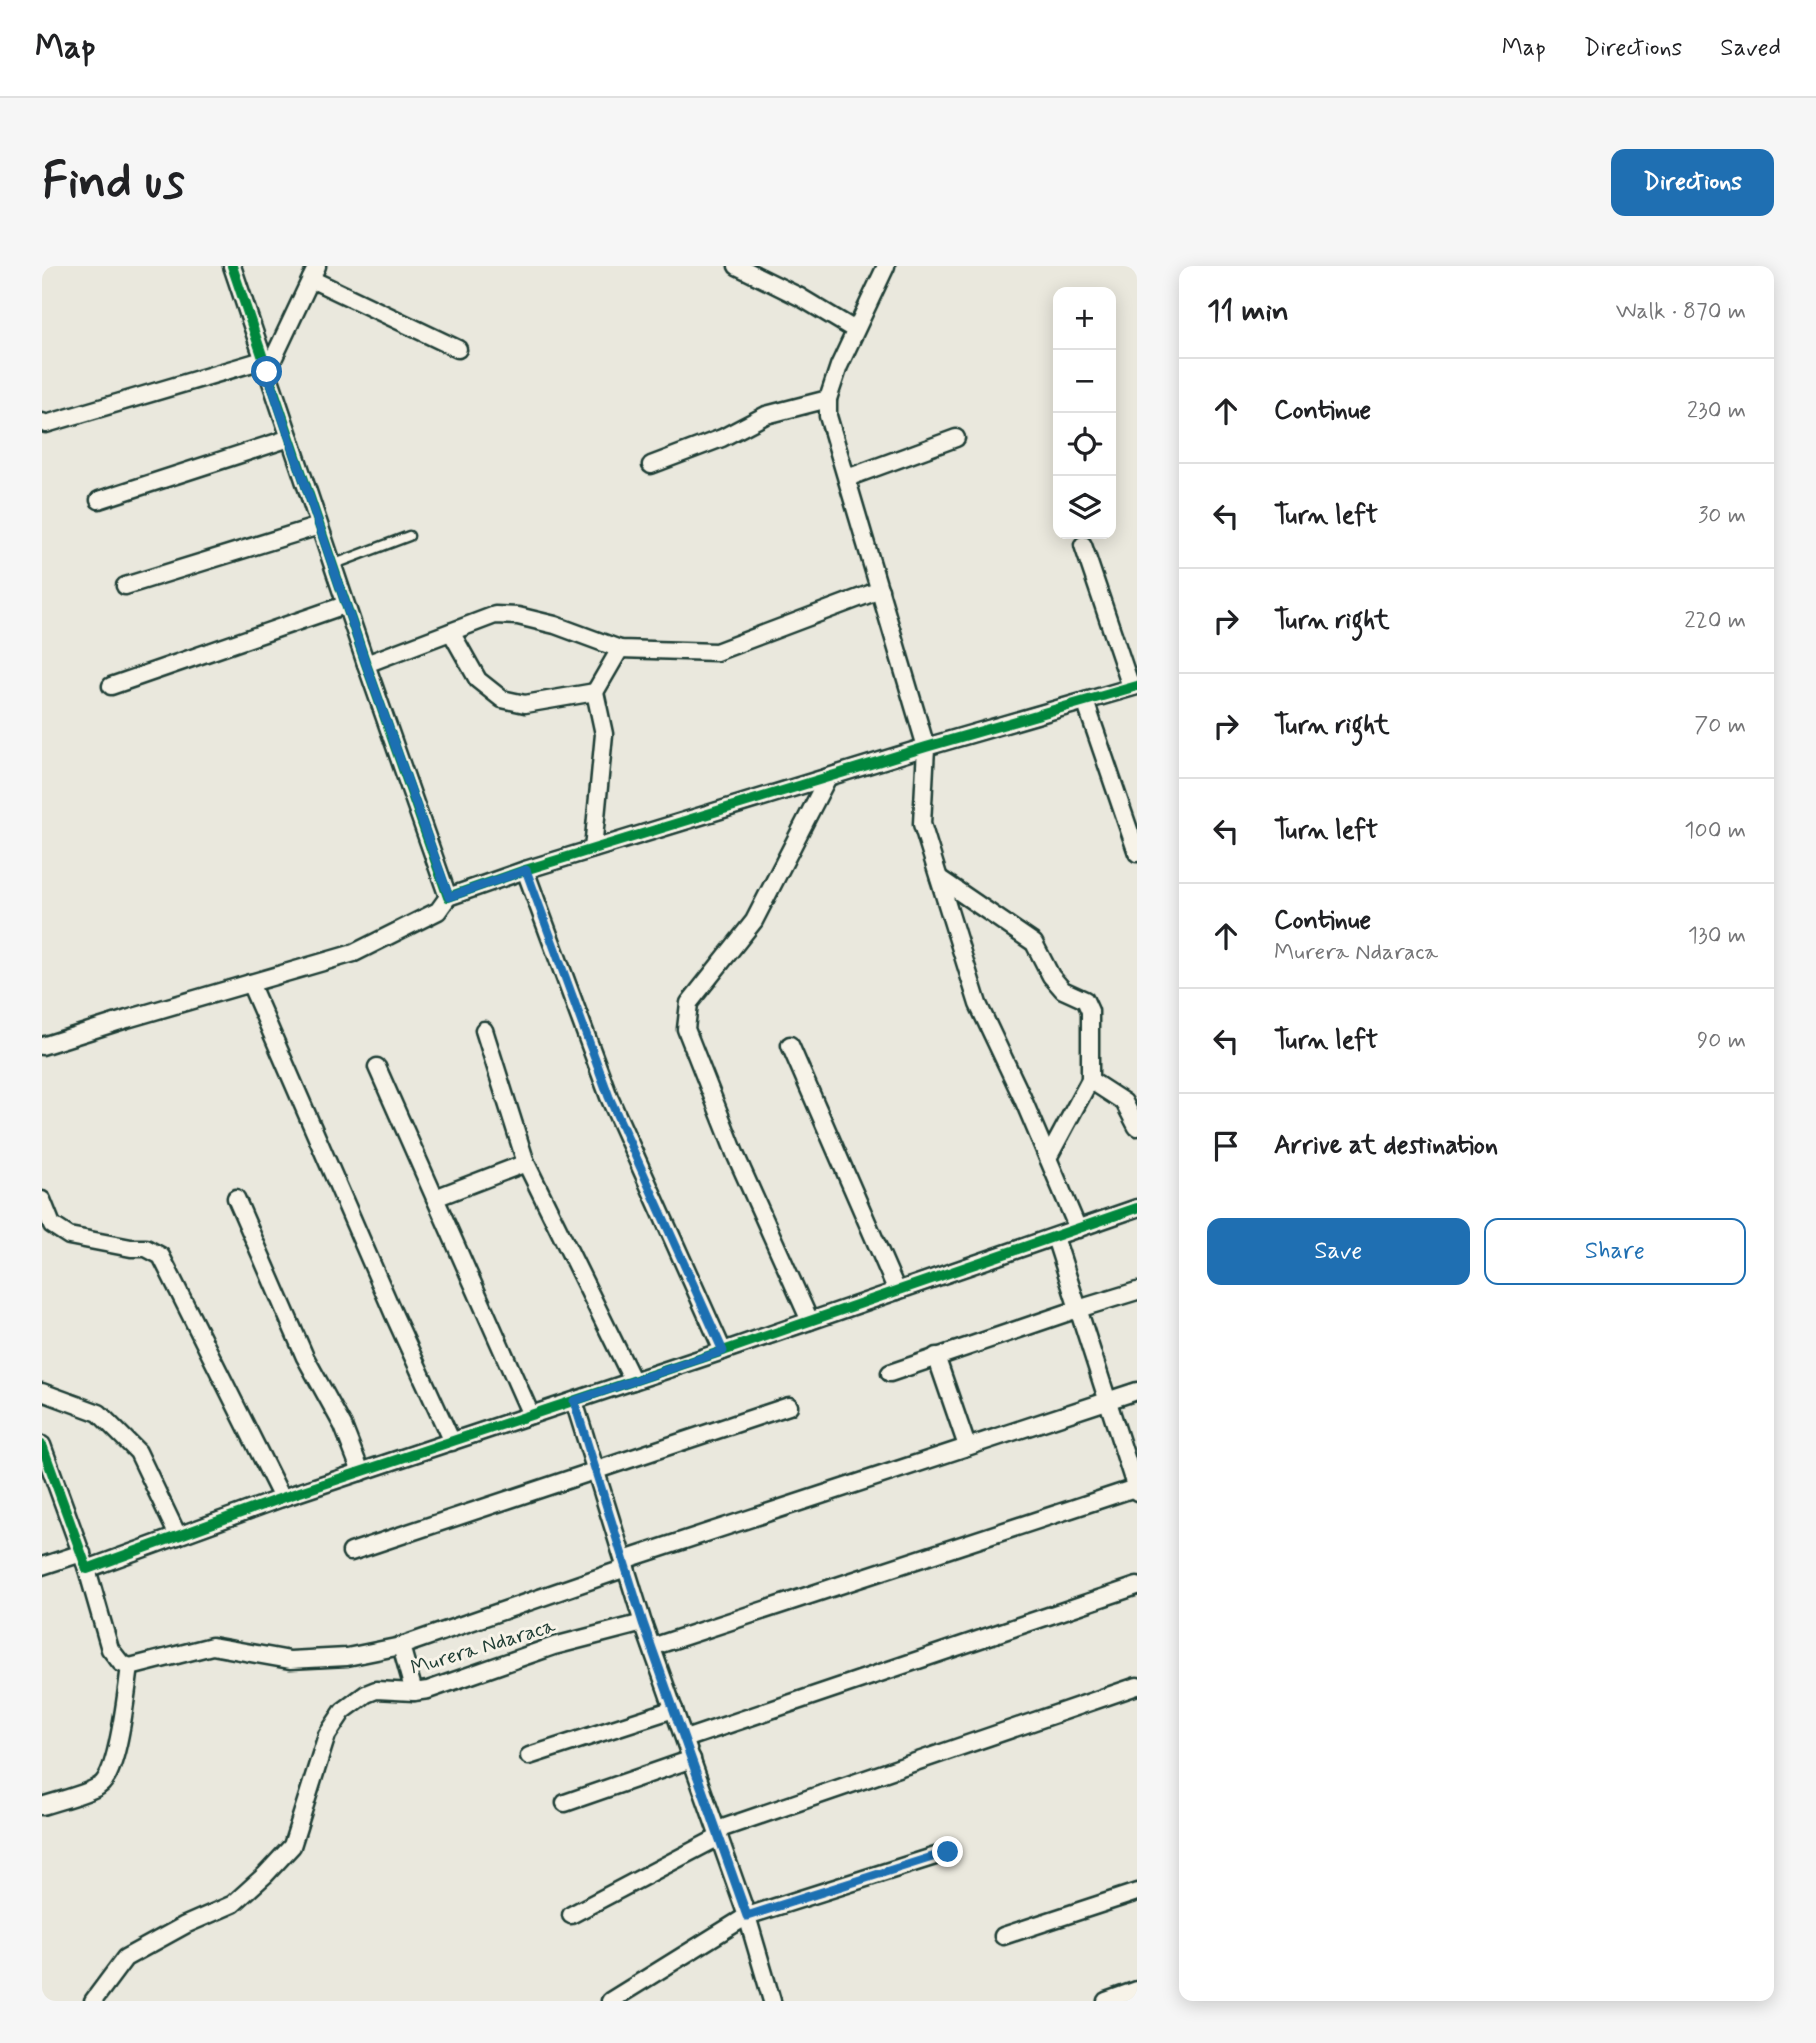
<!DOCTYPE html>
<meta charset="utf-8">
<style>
:root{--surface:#fff;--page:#f6f6f6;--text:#202124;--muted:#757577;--line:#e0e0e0;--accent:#1f6fb2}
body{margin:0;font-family:Mynerve,sans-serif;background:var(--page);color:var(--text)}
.controls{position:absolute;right:21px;top:21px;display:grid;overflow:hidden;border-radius:14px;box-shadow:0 4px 18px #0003}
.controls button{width:63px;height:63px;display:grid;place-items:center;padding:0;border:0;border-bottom:2px solid var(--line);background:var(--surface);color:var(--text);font:35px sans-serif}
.stop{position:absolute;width:21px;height:21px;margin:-16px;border:5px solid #1f6fb2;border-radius:50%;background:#fff}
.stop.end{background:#1f6fb2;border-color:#fff;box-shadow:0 2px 7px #0008}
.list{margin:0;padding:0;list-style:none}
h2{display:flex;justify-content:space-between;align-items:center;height:91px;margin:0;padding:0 28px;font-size:30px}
h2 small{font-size:23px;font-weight:400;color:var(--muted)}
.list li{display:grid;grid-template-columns:46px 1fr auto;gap:21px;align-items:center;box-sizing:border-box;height:105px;padding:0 28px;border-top:2px solid var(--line)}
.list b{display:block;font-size:26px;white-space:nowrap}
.list p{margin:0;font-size:23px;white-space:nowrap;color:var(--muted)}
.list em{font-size:23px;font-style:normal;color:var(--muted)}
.actions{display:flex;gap:14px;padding:21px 28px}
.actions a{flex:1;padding:16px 0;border:2px solid var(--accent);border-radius:14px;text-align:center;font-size:24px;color:var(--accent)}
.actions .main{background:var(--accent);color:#fff}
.icon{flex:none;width:38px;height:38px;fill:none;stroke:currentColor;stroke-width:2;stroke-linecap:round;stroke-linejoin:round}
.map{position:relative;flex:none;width:1095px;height:1735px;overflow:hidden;border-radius:14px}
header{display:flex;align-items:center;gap:42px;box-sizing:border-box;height:98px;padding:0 35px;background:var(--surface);border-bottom:2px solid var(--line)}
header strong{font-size:33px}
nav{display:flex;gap:38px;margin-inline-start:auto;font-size:24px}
.intro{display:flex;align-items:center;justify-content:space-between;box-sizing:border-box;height:168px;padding:0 42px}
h1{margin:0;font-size:49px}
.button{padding:18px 32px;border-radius:14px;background:var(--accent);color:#fff;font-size:24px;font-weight:700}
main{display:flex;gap:42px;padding:0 42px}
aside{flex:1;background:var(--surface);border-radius:14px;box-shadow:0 4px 18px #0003}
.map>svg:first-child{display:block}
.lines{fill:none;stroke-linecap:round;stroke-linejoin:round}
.service-casing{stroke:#1f3d34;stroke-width:13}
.minor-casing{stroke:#1f3d34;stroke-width:21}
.service{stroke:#f7f3e8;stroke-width:8}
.minor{stroke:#f7f3e8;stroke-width:16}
.cycleway-casing{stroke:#f7f3e8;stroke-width:15}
.cycleway{stroke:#00873e;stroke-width:10}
.route{stroke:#1f6fb2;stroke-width:9}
.labels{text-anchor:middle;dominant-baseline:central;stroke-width:6;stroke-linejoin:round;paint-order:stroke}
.street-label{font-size:21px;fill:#1f3d34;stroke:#f7f3e8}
</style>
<header>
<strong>Map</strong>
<nav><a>Map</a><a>Directions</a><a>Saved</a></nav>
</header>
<div class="intro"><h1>Find us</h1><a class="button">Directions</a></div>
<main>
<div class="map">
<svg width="1095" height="1735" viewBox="0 0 1095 1735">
<rect width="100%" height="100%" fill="#eae8dd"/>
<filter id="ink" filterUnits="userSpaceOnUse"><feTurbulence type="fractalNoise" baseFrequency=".0143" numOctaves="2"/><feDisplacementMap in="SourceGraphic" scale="14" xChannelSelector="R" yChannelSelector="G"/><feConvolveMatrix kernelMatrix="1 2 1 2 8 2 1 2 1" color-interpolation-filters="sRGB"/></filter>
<g filter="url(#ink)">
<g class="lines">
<defs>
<path id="service" d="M290,299L367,270"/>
<g id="minor">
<path d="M190,0L324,398L406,631L483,604L884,481L1095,420"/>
<path d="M695,0L758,31L813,64"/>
<path d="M844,0L797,100L786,133V150L884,481L880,558L936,738L980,831L1036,963"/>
<path d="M269,13L416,83"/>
<path d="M225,106L275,0"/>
<path d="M0,156L4,158L221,94"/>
<path d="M609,199L680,172L724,149L786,133"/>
<path d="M805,212L914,172"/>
<path d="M57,234L248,172"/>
<path d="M1041,279L1089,421"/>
<path d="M83,320L277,260"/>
<path d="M409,366L436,414L460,433L483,438L553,426"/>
<path d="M324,398L453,349L476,350L513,359L578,383L674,386L838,324"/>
<path d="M69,420L303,339"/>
<path d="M1043,435L1095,587"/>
<path d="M551,583L562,468L553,426L578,383"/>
<path d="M483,604L567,831L681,1085"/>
<path d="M897,612L992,677L1009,710L1021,724L1043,734L1048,745V814"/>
<path d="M208,717L352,1049L410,1176"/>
<path d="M442,764L484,897L591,1115"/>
<path d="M748,779L855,1025"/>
<path d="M0,780L85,753L312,687L396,645L406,631"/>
<path d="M335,801L489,1149"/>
<path d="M1006,892L1048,814L1082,836L1095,861"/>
<path d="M194,932L263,1091L301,1160L319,1206"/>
<path d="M393,932L484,897"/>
<path d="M0,934L10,959L27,970L89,982H104L119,990L240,1232"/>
<path d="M1013,971L1095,1226"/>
<path d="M768,1055L694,890L644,763L647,737L712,655L786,511"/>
<path d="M894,1090L925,1180"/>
<path d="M848,1107L1036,1043L1095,1025"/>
<path d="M0,1126L57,1147L96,1186L136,1270"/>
<path d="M532,1135L601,1357"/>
<path d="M0,1179L45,1303L240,1232L681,1085L1095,942"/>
<path d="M309,1286L747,1140"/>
<path d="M582,1294L1095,1125"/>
<path d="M0,1300L40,1287"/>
<path d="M45,1303L68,1383L79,1397L88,1401L170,1380L248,1394L305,1391L359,1380"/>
<path d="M610,1381L1093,1222"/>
<path d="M372,1426L359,1380L584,1302"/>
<path d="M643,1473L1095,1320"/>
<path d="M487,1490L632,1443"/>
<path d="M523,1537L650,1493"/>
<path d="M0,1540C15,1535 45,1528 57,1520C77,1508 84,1426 88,1401"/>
<path d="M675,1564L1095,1420"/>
<path d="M529,1649L677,1571"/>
<path d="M961,1670L1095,1626"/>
<path d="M51,1735L83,1692L143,1659L191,1638L223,1609L250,1580L285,1469L301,1445L324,1428L334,1424L372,1426L386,1424L512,1380L601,1357L705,1650L730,1735"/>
<path d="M568,1735L705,1650L906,1586"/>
<path d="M1064,1735L1095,1724"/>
</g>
</defs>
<use href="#service" class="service-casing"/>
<use href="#minor" class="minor-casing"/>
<use href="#service" class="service"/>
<use href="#minor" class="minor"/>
<defs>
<g id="cycleway">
<path d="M190,0L324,398L406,631L483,604L884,481L1095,420"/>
<path d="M0,1179L45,1303L240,1232L681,1085L1095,942"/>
</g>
</defs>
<use href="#cycleway" class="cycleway-casing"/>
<use href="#cycleway" class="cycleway"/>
</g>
</g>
<g class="lines" filter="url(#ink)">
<path class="route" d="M225,106L324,398L407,631L484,604L567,831L681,1085L532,1135L601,1357L705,1650L906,1586"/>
</g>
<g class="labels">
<g class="street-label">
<text transform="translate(441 1381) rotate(-17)">Murera Ndaraca</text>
</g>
</g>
</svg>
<div class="controls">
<button>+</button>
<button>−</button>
<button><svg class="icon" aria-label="locate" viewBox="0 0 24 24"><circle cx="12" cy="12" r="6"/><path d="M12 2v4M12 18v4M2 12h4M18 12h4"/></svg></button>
<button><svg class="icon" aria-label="layers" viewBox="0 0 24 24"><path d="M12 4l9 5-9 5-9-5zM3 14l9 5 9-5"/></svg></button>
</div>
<div class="stop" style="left:225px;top:106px"></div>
<div class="stop end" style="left:906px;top:1586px"></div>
</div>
<aside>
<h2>11 min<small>Walk · 870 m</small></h2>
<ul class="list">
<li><svg class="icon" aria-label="ahead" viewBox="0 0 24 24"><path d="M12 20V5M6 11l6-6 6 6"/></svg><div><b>Continue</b></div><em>230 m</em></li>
<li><svg class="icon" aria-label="left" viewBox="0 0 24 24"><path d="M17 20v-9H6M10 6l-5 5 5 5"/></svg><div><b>Turn left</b></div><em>30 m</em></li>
<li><svg class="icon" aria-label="right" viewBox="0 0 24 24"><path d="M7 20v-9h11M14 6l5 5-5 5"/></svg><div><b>Turn right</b></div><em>220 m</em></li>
<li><svg class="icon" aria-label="right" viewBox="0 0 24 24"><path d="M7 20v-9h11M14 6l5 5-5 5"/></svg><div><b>Turn right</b></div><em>70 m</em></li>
<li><svg class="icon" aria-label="left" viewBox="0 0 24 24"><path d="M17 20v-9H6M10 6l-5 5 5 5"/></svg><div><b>Turn left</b></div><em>100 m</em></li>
<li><svg class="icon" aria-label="ahead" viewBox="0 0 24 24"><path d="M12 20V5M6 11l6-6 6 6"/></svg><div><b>Continue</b><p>Murera Ndaraca</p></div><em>130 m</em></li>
<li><svg class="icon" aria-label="left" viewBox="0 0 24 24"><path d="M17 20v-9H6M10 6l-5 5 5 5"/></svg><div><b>Turn left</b></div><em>90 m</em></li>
<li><svg class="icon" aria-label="arrive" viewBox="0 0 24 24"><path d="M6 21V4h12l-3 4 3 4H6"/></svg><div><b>Arrive at destination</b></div></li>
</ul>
<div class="actions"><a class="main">Save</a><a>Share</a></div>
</aside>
</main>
